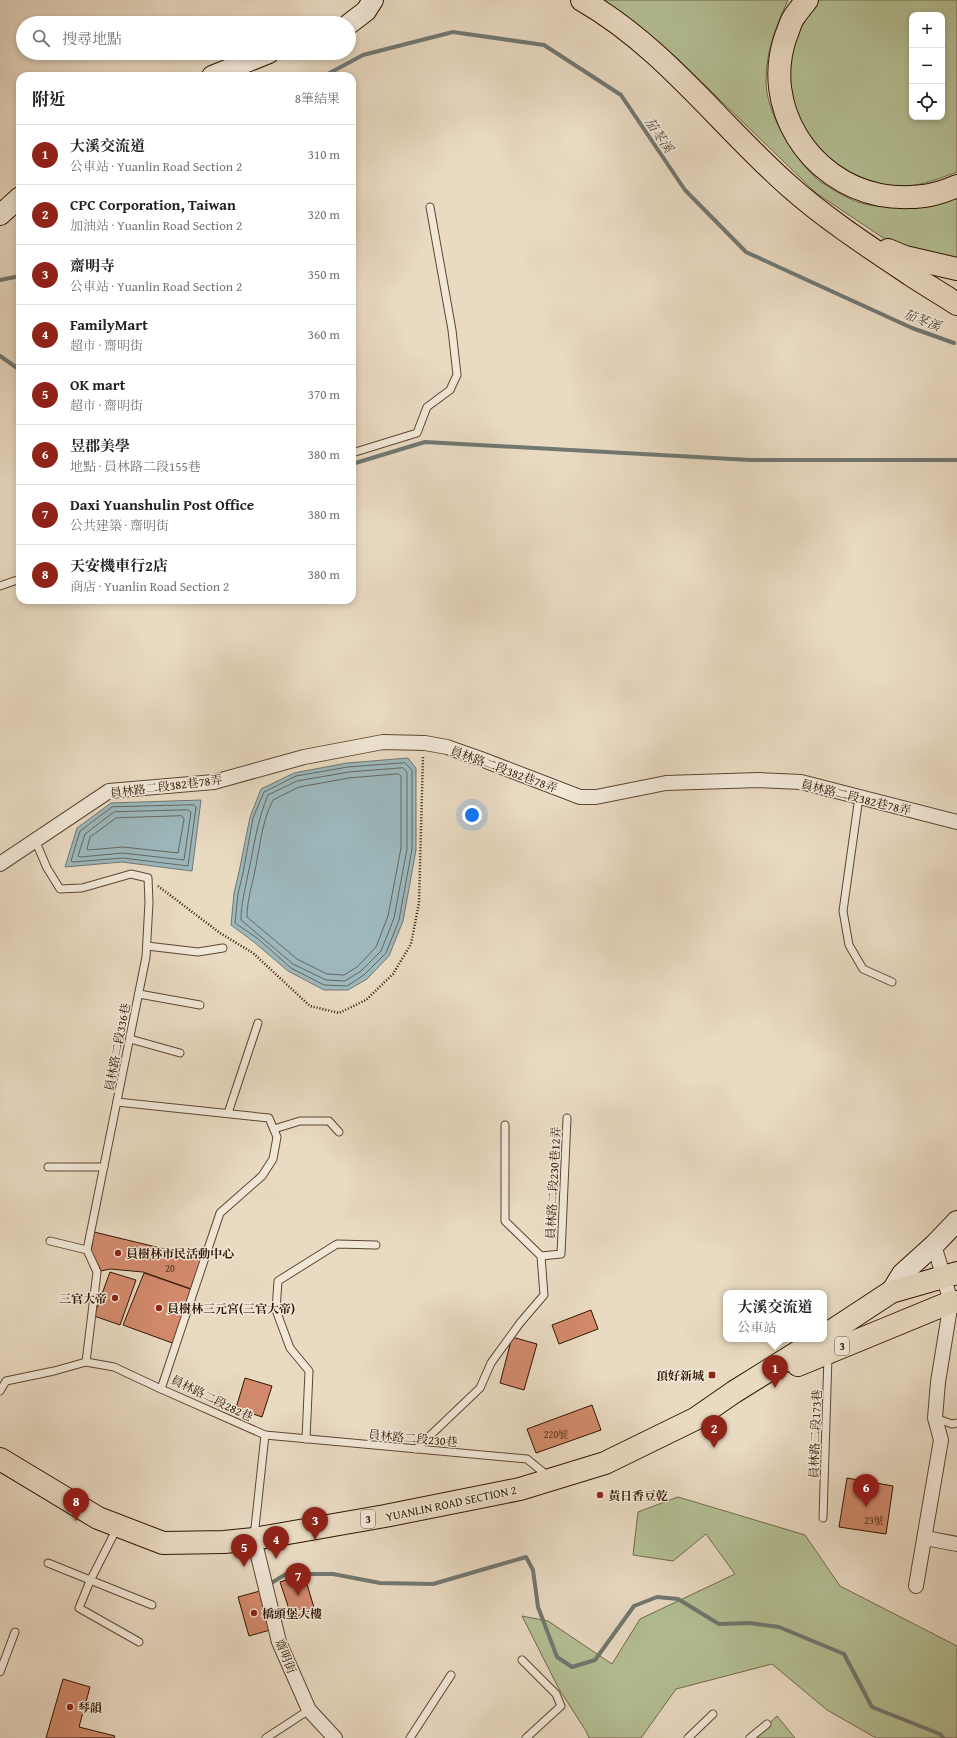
<!DOCTYPE html>
<html lang="zh-TW">
<meta charset="utf-8">
<style>
:root{--surface:#fff;--page:#f2f2f2;--text:#202124;--muted:#757577;--line:#e0e0e0;--accent:#8f2418}
body{margin:0;font-family:"Gentium Book Plus","Noto Serif TC",serif;background:var(--page);color:var(--text)}
.controls{position:absolute;right:12px;top:12px;display:grid;overflow:hidden;border-radius:8px;box-shadow:0 2px 6px #0003}
.controls button{width:36px;height:36px;display:grid;place-items:center;padding:0;border:0;border-bottom:1px solid var(--line);background:var(--surface);color:var(--text);font:20px sans-serif}
.you{position:absolute;left:472px;top:815px;width:14px;height:14px;margin:-10px;border:3px solid #fff;border-radius:50%;background:#1a73e8;box-shadow:0 0 0 6px #1a73e833}
.badge{display:grid;place-items:center;width:26px;height:26px;border-radius:50%;background:var(--accent);color:#fff;font-size:13px;font-weight:700}
.pin{position:absolute;translate:-50% -33px;filter:drop-shadow(0 1px 2px #0008)}
.pin::after{content:'';position:absolute;top:21px;width:14px;height:12px;background:inherit;clip-path:polygon(0 0,100% 0,50% 100%)}
.popup{position:absolute;left:723px;top:1290px;width:104px;height:52px;box-sizing:border-box;display:grid;place-content:center;border-radius:8px;background:var(--surface);filter:drop-shadow(0 1px 3px #0005);font-size:13px;white-space:nowrap;color:var(--muted)}
.popup b{font-size:15px;color:var(--text)}
.popup::after{content:'';position:absolute;left:50%;top:100%;margin-left:-8px;border:8px solid transparent;border-top-color:var(--surface)}
.list{margin:0;padding:0;list-style:none}
h2{display:flex;justify-content:space-between;align-items:center;height:52px;margin:0;padding:0 16px;font-size:17px}
h2 small{font-size:13px;font-weight:400;color:var(--muted)}
.list li{display:grid;grid-template-columns:26px 1fr auto;gap:12px;align-items:center;box-sizing:border-box;height:60px;padding:0 16px;border-top:1px solid var(--line)}
.list b{display:block;font-size:15px;white-space:nowrap}
.list p{margin:0;font-size:13px;white-space:nowrap;color:var(--muted)}
.list em{font-size:13px;font-style:normal;color:var(--muted)}
.icon{flex:none;width:22px;height:22px;fill:none;stroke:currentColor;stroke-width:2;stroke-linecap:round;stroke-linejoin:round}
.map{position:relative;flex:none;width:957px;height:1738px;overflow:hidden}
.search{position:absolute;background:var(--surface);box-shadow:0 2px 6px #0003;left:16px;top:16px;width:340px;height:44px;display:flex;align-items:center;gap:10px;box-sizing:border-box;padding:0 14px;border-radius:22px;color:var(--muted);font-size:15px}
.panel{position:absolute;background:var(--surface);box-shadow:0 2px 6px #0003;left:16px;top:72px;width:340px;height:532px;border-radius:12px}
.map>svg:first-child{display:block}
.green{fill:#b4c095;stroke:#726a4a;fill-rule:evenodd}
.water{fill:#9cb8bd;stroke:#717771}
.lines{fill:none;stroke-linecap:round;stroke-linejoin:round}
.shore{stroke:#66665e;stroke-width:1}
.stream{stroke:#717771;stroke-width:4}
.building{fill:#d28a6c;stroke:#301500}
.lane-casing{stroke:#5e4630;stroke-width:9}
.street-casing{stroke:#5e4630;stroke-width:16}
.secondary-casing{stroke:#301500;stroke-width:22}
.primary-casing{stroke:#301500;stroke-width:24}
.highway-casing{stroke:#301500;stroke-width:24}
.path{stroke:#301500;stroke-width:2.5;stroke-dasharray:1 2;stroke-linecap:butt}
.lane{stroke:#f1e7d7;stroke-width:7}
.street{stroke:#f1e7d7;stroke-width:14}
.secondary{stroke:#f1e7d7;stroke-width:20}
.primary{stroke:#e9dac2;stroke-width:22}
.highway{stroke:#e9dac2;stroke-width:22}
.poi-dot{fill:#8f2418;stroke:#f1e7d7;stroke-width:1.5}
.labels{text-anchor:middle;dominant-baseline:central;stroke-width:3;stroke-linejoin:round;paint-order:stroke}
.number-label{font-size:10px;fill:#58321b}
.shield{fill:#f1e7d7;stroke:#6a5440;stroke-width:1}
.shield-label{font-size:11px;font-weight:bold;fill:#301500}
.street-label{font-size:12px;fill:#301500;stroke:#f1e7d7}
.poi-label{font-size:12px;font-weight:bold;fill:#301500;stroke:#f1e7d7;text-anchor:start}
.water-label{font-size:13px;font-style:italic;fill:#564e42;stroke:#f1e7d7}
</style>
<div class="map">
<svg width="957" height="1738" viewBox="0 0 957 1738">
<rect width="100%" height="100%" fill="#e9dac2"/>
<filter id="stains"><feTurbulence type="fractalNoise" baseFrequency=".005" numOctaves="4"/><feColorMatrix values="0 0 0 0 .2 0 0 0 0 .09 0 0 0 0 .02 0 0 0 .5 -.17"/></filter>
<radialGradient id="worn" r=".72"><stop offset=".6" stop-color="#630" stop-opacity="0"/><stop offset="1" stop-color="#630" stop-opacity=".3"/></radialGradient>
<g class="green">
<path d="M603,0H788C776,26 766,51 766,81C766,113 793,157 816,178C822,184 850,200 858,202C886,212 928,202 957,198V259L920,252L885,239L816,193L678,59L638,25Z"/>
<path d="M819,0H957V172C933,181 907,191 880,185C832,173 789,128 787,77C787,66 791,52 795,41C800,26 807,11 819,0ZM912,15H942V117H912Z"/>
<path d="M678,1497L805,1535L840,1586L957,1646V1738H876L827,1710L772,1664L676,1689L641,1738H589L586,1731L559,1689L522,1616L548,1621L612,1664L640,1619L735,1574L706,1534L673,1561L633,1555L638,1512Z"/>
<path d="M777,1716L795,1738H754Z"/>
</g>
<g class="water">
<path d="M408,758L416,768V850L403,921L389,956L367,979L348,990H324L288,971L254,942L231,925L234,893L239,872L250,817L261,789L294,773L347,763Z"/>
<path d="M201,800L192,871L122,862L65,867L77,828L111,803Z"/>
</g>
<g class="lines">
<g class="shore">
<path d="M405,763L412,770V849L399,920L386,953L364,975L347,986L324,985L291,968L257,938L235,923L238,894L243,873L253,818L264,792L296,776L348,767Z"/>
<path d="M403,768L407,772V849L394,918L381,951L361,971L345,981L326,980L293,964L241,920C241,904 245,890 248,874C254,847 257,821 268,795L297,781L349,772Z"/>
<path d="M399,774L401,776V848L388,916L376,947L357,967L344,975L327,974L297,959L247,917C247,902 251,889 254,875C260,849 261,823 273,800L299,787L349,778Z"/>
<path d="M194,805L196,807L188,866L123,858L73,862L71,861L80,831L112,807Z"/>
<path d="M188,810L191,812L184,860L123,853L80,857L78,856L85,834L114,812Z"/>
<path d="M182,816L184,819L178,853L123,847L88,850L87,849L90,837L116,818Z"/>
</g>
<g class="stream">
<path d="M324,76L363,55L453,32L544,45L621,95L685,190L746,252L912,328L954,343"/>
<path d="M0,280L20,276"/>
<path d="M0,356L20,370"/>
<path d="M352,464L425,442L750,460H957"/>
<path d="M273,1582L286,1574H333L380,1583L433,1584L526,1557L533,1570L538,1607L557,1657L572,1667L595,1660L634,1606L657,1597L678,1599L719,1624L750,1623L779,1627L844,1654L872,1707L940,1734L943,1738"/>
</g>
</g>
<g class="building">
<path d="M94,1232L202,1258L194,1290L143,1272L110,1269L101,1271L91,1251Z"/>
<path d="M110,1272L136,1280L120,1325L94,1316Z"/>
<path d="M144,1273L193,1290L175,1344L123,1325Z"/>
<path d="M591,1310L598,1329L559,1344L552,1325Z"/>
<path d="M512,1337L537,1344L524,1390L500,1383Z"/>
<path d="M245,1378L272,1386L262,1417L236,1408Z"/>
<path d="M592,1405L601,1430L536,1453L527,1429Z"/>
<path d="M847,1478L893,1486L886,1534L839,1527Z"/>
<path d="M304,1574L315,1611L292,1618L280,1582Z"/>
<path d="M260,1591L270,1630L249,1636L238,1597Z"/>
<path d="M63,1679L90,1687L79,1727L115,1736L114,1738H46Z"/>
</g>
<g class="lines">
<defs>
<g id="lane">
<path d="M352,453L417,433L427,407L450,390L457,375L452,330L430,207"/>
<path d="M0,586L20,579"/>
<path d="M859,797L843,911L849,945L863,969L892,982"/>
<path d="M35,840L47,868L60,889L82,888L131,874L148,878L149,902L146,957L87,1250L97,1272L86,1362"/>
<path d="M147,946L198,952L223,948"/>
<path d="M139,994L200,1005"/>
<path d="M130,1039L180,1053"/>
<path d="M117,1102L269,1118L277,1137L273,1159L262,1176L220,1213L161,1389L265,1435L254,1537"/>
<path d="M228,1113L258,1023"/>
<path d="M274,1129L300,1121H329L339,1132"/>
<path d="M48,1167H104"/>
<path d="M50,1241L87,1250"/>
<path d="M541,1256L561,1254L567,1118"/>
<path d="M0,1391L6,1381L54,1371L86,1362L114,1367L161,1389"/>
<path d="M935,1418L952,1424L957,1423"/>
<path d="M265,1435L527,1459L549,1477"/>
<path d="M306,1439L309,1371L290,1348L276,1310L278,1281L337,1244L376,1245"/>
<path d="M416,1449L480,1388L491,1363L520,1323L544,1295L541,1256L505,1221V1125"/>
<path d="M823,1518L828,1356"/>
<path d="M117,1528L90,1581L79,1608L139,1642"/>
<path d="M48,1563L152,1605"/>
<path d="M522,1660L556,1694L561,1706L526,1738"/>
<path d="M0,1672L15,1632"/>
<path d="M266,1738L309,1710"/>
<path d="M410,1738L451,1675"/>
<path d="M688,1738L713,1714"/>
<path d="M750,1738L767,1724"/>
</g>
<g id="street">
<path d="M0,864L109,791L214,782L304,757L383,742L425,743L447,747L481,759L580,797H596L666,783L759,780L801,782L957,822"/>
<path d="M925,1538L957,1544"/>
<path d="M254,1539L279,1642L309,1710L335,1738"/>
<path d="M916,1586L941,1440L935,1418L938,1382L951,1302L934,1245"/>
</g>
<g id="secondary">
<path d="M349,24L366,11L373,0"/>
<path d="M212,76L269,53"/>
<path d="M0,215L20,197"/>
<path d="M891,1292L902,1274L934,1245L957,1221"/>
</g>
<g id="primary">
<path d="M824,1336L891,1292L957,1273"/>
<path d="M798,1365L951,1302H957"/>
<path d="M0,1459L98,1518L163,1543L224,1542L254,1539L385,1516L520,1489L605,1463L695,1419L734,1392L819,1339"/>
</g>
<g id="highway">
<path d="M582,0C664,47 719,124 789,186C826,219 869,247 911,275C926,285 942,294 957,304"/>
<path d="M807,0C803,5 798,11 794,17C790,22 789,30 786,36C761,106 809,181 880,195C896,198 918,198 934,194C942,192 950,189 957,186"/>
<path d="M888,250L905,257L957,269"/>
</g>
</defs>
<use href="#lane" class="lane-casing"/>
<use href="#street" class="street-casing"/>
<use href="#secondary" class="secondary-casing"/>
<use href="#primary" class="primary-casing"/>
<use href="#highway" class="highway-casing"/>
<path class="path" d="M158,886L220,933L253,953L310,1006L339,1013L366,1000L393,974L411,944L419,903L423,756"/>
<use href="#lane" class="lane"/>
<use href="#street" class="street"/>
<use href="#secondary" class="secondary"/>
<use href="#primary" class="primary"/>
<use href="#highway" class="highway"/>
</g>
<g class="poi-dot">
<circle cx="118" cy="1253" r="4"/>
<circle cx="115" cy="1298" r="4"/>
<circle cx="159" cy="1308" r="4"/>
<rect x="708" y="1371" width="8" height="8" rx="2"/>
<circle cx="600" cy="1495" r="4"/>
<circle cx="254" cy="1613" r="4"/>
<circle cx="70" cy="1707" r="4"/>
</g>
<g class="labels">
<g class="number-label">
<text x="170" y="1268">20</text>
<text x="556" y="1434">220號</text>
<text x="874" y="1520">23號</text>
</g>
<g class="shield">
<rect x="835" y="1337" width="14" height="18" rx="3"/>
<rect x="361" y="1510" width="14" height="18" rx="3"/>
</g>
<g class="shield-label">
<text x="842" y="1346">3</text>
<text x="368" y="1519">3</text>
</g>
<g class="street-label">
<text transform="translate(504 769) rotate(20)">員林路二段382巷78弄</text>
<text transform="translate(166 786) rotate(-7)">員林路二段382巷78弄</text>
<text transform="translate(856 797) rotate(14)">員林路二段382巷78弄</text>
<text transform="translate(117 1047) rotate(-79)">員林路二段336巷</text>
<text transform="translate(553 1183) rotate(-87)">員林路二段230巷12弄</text>
<text transform="translate(212 1398) rotate(26)">員林路二段282巷</text>
<text transform="translate(815 1434) rotate(-88)">員林路二段173巷</text>
<text transform="translate(413 1438) rotate(5)">員林路二段230巷</text>
<text transform="translate(451 1503) rotate(-12)">YUANLIN ROAD SECTION 2</text>
<text transform="translate(286 1656) rotate(68)">齋明街</text>
</g>
<g class="poi-label">
<text x="126" y="1253">員樹林市民活動中心</text>
<text x="107" y="1298" text-anchor="end">三官大帝</text>
<text x="167" y="1308">員樹林三元宮(三官大帝)</text>
<text x="704" y="1375" text-anchor="end">頂好新城</text>
<text x="608" y="1495">黃日香豆乾</text>
<text x="262" y="1613">橋頭堡大樓</text>
<text x="78" y="1707">琴韻</text>
</g>
<g class="water-label">
<text transform="translate(659 135) rotate(56)">茄苳溪</text>
<text transform="translate(922 320) rotate(21)">茄苳溪</text>
</g>
</g>
<rect width="100%" height="100%" filter="url(#stains)"/>
<rect width="100%" height="100%" fill="url(#worn)"/>
</svg>
<div class="controls">
<button>+</button>
<button>−</button>
<button><svg class="icon" aria-label="locate" viewBox="0 0 24 24"><circle cx="12" cy="12" r="6"/><path d="M12 2v4M12 18v4M2 12h4M18 12h4"/></svg></button>
</div>
<div class="you"></div>
<div class="pin badge" style="left:775px;top:1388px">1</div>
<div class="popup"><b>大溪交流道</b>公車站</div>
<div class="pin badge" style="left:714px;top:1448px">2</div>
<div class="pin badge" style="left:315px;top:1540px">3</div>
<div class="pin badge" style="left:276px;top:1559px">4</div>
<div class="pin badge" style="left:244px;top:1567px">5</div>
<div class="pin badge" style="left:866px;top:1507px">6</div>
<div class="pin badge" style="left:298px;top:1596px">7</div>
<div class="pin badge" style="left:76px;top:1521px">8</div>
<div class="search"><svg class="icon" aria-label="search" viewBox="0 0 24 24"><circle cx="10" cy="10" r="6"/><path d="M15 15l6 6"/></svg>搜尋地點</div>
<section class="panel">
<h2>附近<small>8筆結果</small></h2>
<ul class="list">
<li><span class="badge">1</span><div><b>大溪交流道</b><p>公車站 · Yuanlin Road Section 2</p></div><em>310 m</em></li>
<li><span class="badge">2</span><div><b>CPC Corporation, Taiwan</b><p>加油站 · Yuanlin Road Section 2</p></div><em>320 m</em></li>
<li><span class="badge">3</span><div><b>齋明寺</b><p>公車站 · Yuanlin Road Section 2</p></div><em>350 m</em></li>
<li><span class="badge">4</span><div><b>FamilyMart</b><p>超市 · 齋明街</p></div><em>360 m</em></li>
<li><span class="badge">5</span><div><b>OK mart</b><p>超市 · 齋明街</p></div><em>370 m</em></li>
<li><span class="badge">6</span><div><b>昱郡美學</b><p>地點 · 員林路二段155巷</p></div><em>380 m</em></li>
<li><span class="badge">7</span><div><b>Daxi Yuanshulin Post Office</b><p>公共建築 · 齋明街</p></div><em>380 m</em></li>
<li><span class="badge">8</span><div><b>天安機車行2店</b><p>商店 · Yuanlin Road Section 2</p></div><em>380 m</em></li>
</ul>
</section>
</div>
